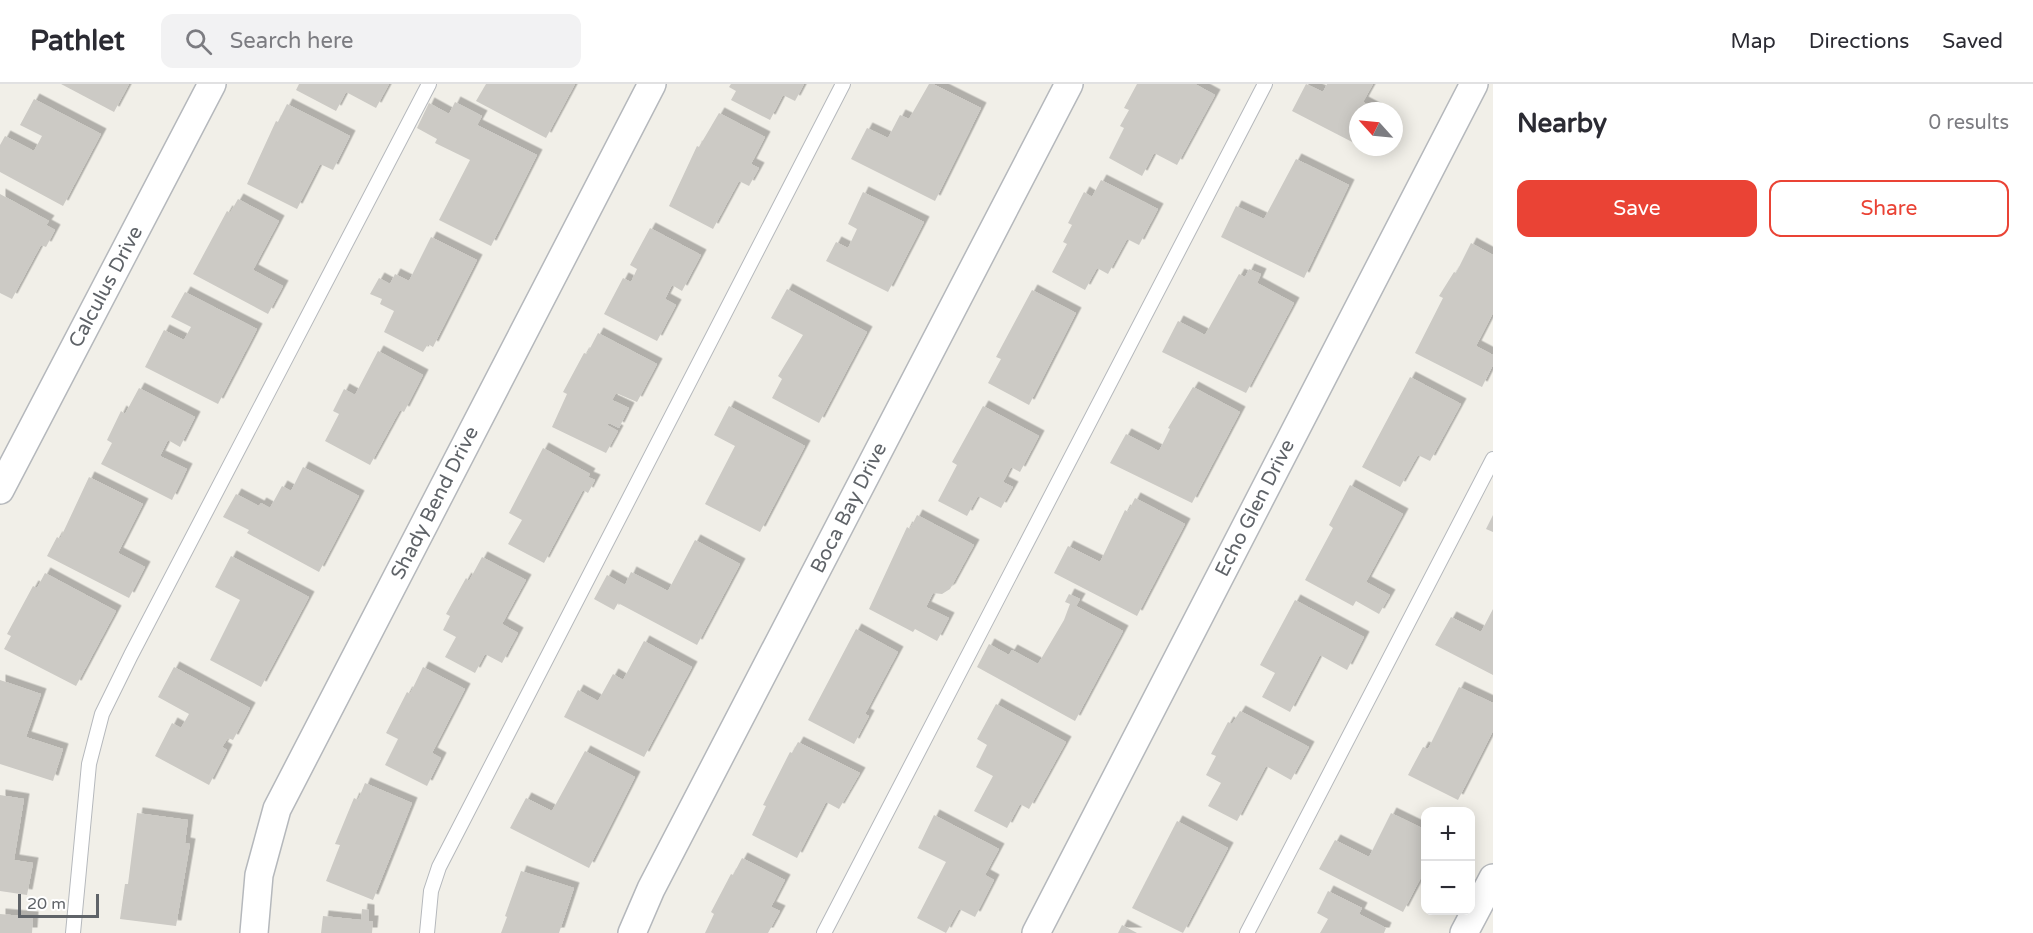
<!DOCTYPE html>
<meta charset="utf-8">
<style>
:root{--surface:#fff;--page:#f2f2f3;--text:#2b2b33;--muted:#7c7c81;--line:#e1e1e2;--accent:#ea4335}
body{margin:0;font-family:"Varela Round",sans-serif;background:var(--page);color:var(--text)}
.controls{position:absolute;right:18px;bottom:18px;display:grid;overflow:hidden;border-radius:12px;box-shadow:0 3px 15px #0003}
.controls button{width:54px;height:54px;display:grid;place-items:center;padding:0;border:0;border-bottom:2px solid var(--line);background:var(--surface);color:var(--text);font:30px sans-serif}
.compass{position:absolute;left:1349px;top:18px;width:54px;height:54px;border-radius:50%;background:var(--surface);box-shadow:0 3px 15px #0003;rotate:297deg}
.scale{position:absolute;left:18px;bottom:15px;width:81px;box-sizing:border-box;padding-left:6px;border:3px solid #5f6368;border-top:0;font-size:16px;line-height:21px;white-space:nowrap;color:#5f6368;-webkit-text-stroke:4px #fff;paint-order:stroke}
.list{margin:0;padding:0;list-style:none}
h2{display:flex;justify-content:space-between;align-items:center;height:78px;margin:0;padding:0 24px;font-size:26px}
h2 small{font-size:20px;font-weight:400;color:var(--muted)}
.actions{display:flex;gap:12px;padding:18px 24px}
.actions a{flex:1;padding:14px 0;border:2px solid var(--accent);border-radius:12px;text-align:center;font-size:21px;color:var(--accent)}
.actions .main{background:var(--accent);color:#fff}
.icon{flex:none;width:33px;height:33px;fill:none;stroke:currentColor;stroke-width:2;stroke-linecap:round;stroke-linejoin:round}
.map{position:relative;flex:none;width:1493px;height:849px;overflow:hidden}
header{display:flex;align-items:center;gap:36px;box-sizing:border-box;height:84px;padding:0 30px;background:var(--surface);border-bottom:2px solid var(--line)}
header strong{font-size:28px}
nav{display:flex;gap:33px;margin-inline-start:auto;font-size:21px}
.search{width:420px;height:54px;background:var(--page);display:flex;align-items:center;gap:15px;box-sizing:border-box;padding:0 21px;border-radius:12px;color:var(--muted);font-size:22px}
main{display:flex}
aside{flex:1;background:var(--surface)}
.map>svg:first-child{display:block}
.building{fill:#cccac5;filter:url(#shadow)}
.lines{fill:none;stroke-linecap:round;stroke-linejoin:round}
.lane-casing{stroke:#b5b8bc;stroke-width:16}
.street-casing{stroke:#b5b8bc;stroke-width:30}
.lane{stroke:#fff;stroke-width:14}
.street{stroke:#fff;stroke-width:27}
.labels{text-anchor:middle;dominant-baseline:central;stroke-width:4.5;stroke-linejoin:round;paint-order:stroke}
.street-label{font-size:20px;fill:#5f6368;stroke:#fff}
</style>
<header>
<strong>Pathlet</strong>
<div class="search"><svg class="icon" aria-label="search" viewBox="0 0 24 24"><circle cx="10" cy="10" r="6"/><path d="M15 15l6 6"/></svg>Search here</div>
<nav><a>Map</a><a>Directions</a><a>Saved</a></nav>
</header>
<main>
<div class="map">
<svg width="1493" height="849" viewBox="0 0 1493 849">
<defs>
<filter id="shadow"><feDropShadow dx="5.5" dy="-5.5" stdDeviation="0" flood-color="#0004"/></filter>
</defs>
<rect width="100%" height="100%" fill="#f1efe8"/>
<g class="building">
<path d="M61,0H129L114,28Z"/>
<path d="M299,0H389L376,24L346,8L336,27L296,6Z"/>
<path d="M486,0H575L546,54L476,17Z"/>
<path d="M731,0H804L795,17L783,11L770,36L731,16L736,7L729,3Z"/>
<path d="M929,0H933L981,24L935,117L851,75L867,44L888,54L900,31L909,35Z"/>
<path d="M1137,0H1195L1215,11L1177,81L1154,69L1142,92L1109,74L1124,44L1120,42L1129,26L1124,24Z"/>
<path d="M1306,0L1323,8L1327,0H1373L1363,18L1380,27H1358V61L1292,27Z"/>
<path d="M34,15L101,50L63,122L0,88V61L5,52L34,67L42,52L20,41Z"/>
<path d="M455,18L482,32L477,41L537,71L491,162L439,136L470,76L435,59L437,55L417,44L429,19L449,30Z"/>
<path d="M287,20L350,52L333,86L320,80L297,125L247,100L276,37L278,38Z"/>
<path d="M719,29L765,53L751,80L759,84L749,102L739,97L713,145L669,122L697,62L699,63Z"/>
<path d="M1296,75L1349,101L1304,194L1221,153L1236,122L1264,135Z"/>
<path d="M1101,96L1158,125L1139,161L1127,155L1108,190L1097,184L1085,206L1052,188L1067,160L1063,158L1072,141L1068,139L1084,108L1092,113Z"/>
<path d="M863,108L924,138L888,208L826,177L836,158L848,164L857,145L848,140Z"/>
<path d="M0,110L49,137L46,141L55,146L46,163L41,161L12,215L0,209Z"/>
<path d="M238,115L279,137L253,186L283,202L268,230L193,190L227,127L230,129Z"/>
<path d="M650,144L701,171L682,207L672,201L665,215L676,221L657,257L604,230L623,194L631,198L637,185L630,181Z"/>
<path d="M431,153L477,176L433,263L428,260L423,268L384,248L394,227L380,220L382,215L370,210L379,194L390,200L395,190L409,197Z"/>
<path d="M1471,159L1493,171V229L1476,262L1493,271V281L1482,303L1415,269L1443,214L1439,212L1454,188L1456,189Z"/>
<path d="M1249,185L1261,190L1257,199L1294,219L1246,309L1162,268L1178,237L1205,251L1239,190L1245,193Z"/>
<path d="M787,205L867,248L819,339L772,314L782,295L778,292L803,251L771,234Z"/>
<path d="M1032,206L1076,229L1029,321L988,299L1001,275L996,273Z"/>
<path d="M185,208L257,245L218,320L145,283L164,246L184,256L191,243L171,233Z"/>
<path d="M598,249L657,280L637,318L616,309L612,316L629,324L619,344L609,339L607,341L618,347L606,369L552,343L567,310L563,308L584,269L587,270Z"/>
<path d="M378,267L423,291L404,328L400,326L370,381L325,357L339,330L333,327L344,305L355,311Z"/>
<path d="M1410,293L1461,320L1430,377L1418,371L1400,403L1362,383Z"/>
<path d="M1193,303L1240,328L1192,419L1110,379L1126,350L1159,367L1170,345L1168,344Z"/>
<path d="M139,304L195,333L180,363L168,356L160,372L187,385L172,416L101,380L112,359L107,356L121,327L125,330Z"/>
<path d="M729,322L805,362L760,448L705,420L735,362L714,351Z"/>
<path d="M983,322L1039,352L1020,388L1011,383L1003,398L1013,403L1001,424L978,412L967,432L938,417L957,381L952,378Z"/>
<path d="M543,364L590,390L588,393L595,396L588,409L583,406L544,479L508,460L522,436L509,429Z"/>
<path d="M303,383L359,412L319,488L247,449L249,446L223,433L236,410L259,422L261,419L270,424L282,402L291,407Z"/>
<path d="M89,393L143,420L118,469L145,483L129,514L47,472L57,453L60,455Z"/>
<path d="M1350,401L1403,430L1366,498L1390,511L1379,530L1356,517L1353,522L1305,496L1333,444L1329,441Z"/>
<path d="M1135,414L1185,440L1137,532L1054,489L1068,462L1100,478L1125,426L1128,428Z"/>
<path d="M917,431L974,461L950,505L942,510L933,509L926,523L949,534L937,557L915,545L913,548L869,525L907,443L910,445Z"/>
<path d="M1493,431V448L1486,445Z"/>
<path d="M695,456L740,480L697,561L618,519L614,526L594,515L607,491L625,501L631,488L668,507Z"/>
<path d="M231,472L309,513L261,603L210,576L240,516L215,503Z"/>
<path d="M482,473L526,496L502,540L518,549L502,579L485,570L475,589L445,573L456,553L443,546L450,532L446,530L466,494L469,497Z"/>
<path d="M45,489L116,527L76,602L4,565L11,552L7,550L33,502L37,504Z"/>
<path d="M1069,510L1080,515L1076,522L1123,547L1075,637L977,583L989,560L1009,571L1012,566L1038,580L1064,536L1070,520L1065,518Z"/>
<path d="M1295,516L1364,553L1347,586L1320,571L1290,628L1262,613L1275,589L1260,581Z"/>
<path d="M1493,525V591L1435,561L1451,533L1481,548Z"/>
<path d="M856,545L898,568L865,630L869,632L854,660L808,636Z"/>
<path d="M644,557L692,583L644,673L564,633L578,606L598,617L613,590L623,596Z"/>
<path d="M174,583L250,624L233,656L228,654L222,663L227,666L209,701L155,672L172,639L181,644L189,630L158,613Z"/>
<path d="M423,583L465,605L432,669L441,674L427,702L385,681L398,655L386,649L407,608L410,610Z"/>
<path d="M0,596L41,610L26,653L63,665L53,697L0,680Z"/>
<path d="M1459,603L1493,619V647L1458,716L1408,691L1423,663L1428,665Z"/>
<path d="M996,620L1066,658L1029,725L1020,720L1007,744L974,727L993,692L976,683L987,661L977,655Z"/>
<path d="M1240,627L1309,663L1291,696L1266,682L1237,737L1208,722L1221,699L1206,691L1216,672L1211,670L1228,638L1232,640Z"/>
<path d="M798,658L860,689L839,725L826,718L797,774L752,751L766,722L763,721L790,668L792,669Z"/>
<path d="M585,667L635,693L589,784L510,744L526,714L552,727Z"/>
<path d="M365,699L412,719L373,816L326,797L340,761L335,760L354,714L358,716Z"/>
<path d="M0,711L24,715L14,776L33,779L27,811L0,807Z"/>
<path d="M137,729L188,736L185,759L190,760L176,842L120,835L125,800H128Z"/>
<path d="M1391,729L1426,746V784L1403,828L1319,785L1335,756L1369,773Z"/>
<path d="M934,731L999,765L985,791L994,796L975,833L959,825L946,849L917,834L946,778L918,764Z"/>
<path d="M1177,737L1228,764L1183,849L1132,824Z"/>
<path d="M742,774L785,796L771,823L780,827L768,849H705L714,830L711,828L731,790L733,791Z"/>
<path d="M521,787L574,804L559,849H501L507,833L505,832Z"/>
<path d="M1328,807L1362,824L1359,830L1386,844L1384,849H1320L1328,835L1317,829Z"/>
<path d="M362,825L369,826V837H373L372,849H321L323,832L361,836Z"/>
<path d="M0,830L33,833L32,849H0Z"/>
<path d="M1122,841L1137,849H1118Z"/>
</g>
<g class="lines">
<defs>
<g id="lane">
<path d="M73,849L89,680L102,630L131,571L429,0"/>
<path d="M427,849L431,807L439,783L843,0"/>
<path d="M824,849L1265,0"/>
<path d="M1247,849L1493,375"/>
</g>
<g id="street">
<path d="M0,406L212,0"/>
<path d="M254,849L259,791L277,725L652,0"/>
<path d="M632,849L651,805L1069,0"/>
<path d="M1036,849L1474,0"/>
<path d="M1464,849L1493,794"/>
</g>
</defs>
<use href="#lane" class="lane-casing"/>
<use href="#street" class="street-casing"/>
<use href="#lane" class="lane"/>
<use href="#street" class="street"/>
</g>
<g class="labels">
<g class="street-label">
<text transform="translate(106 203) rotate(-62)">Calculus Drive</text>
<text transform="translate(435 419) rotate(-63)">Shady Bend Drive</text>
<text transform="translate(849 424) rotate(-63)">Boca Bay Drive</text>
<text transform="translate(1255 424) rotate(-63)">Echo Glen Drive</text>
</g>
</g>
</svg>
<div class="controls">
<button>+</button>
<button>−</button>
</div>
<svg class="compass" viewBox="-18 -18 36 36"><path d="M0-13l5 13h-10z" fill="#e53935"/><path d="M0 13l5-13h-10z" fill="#7c7c81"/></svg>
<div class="scale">20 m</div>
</div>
<aside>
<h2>Nearby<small>0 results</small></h2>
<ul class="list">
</ul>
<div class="actions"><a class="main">Save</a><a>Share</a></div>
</aside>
</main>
